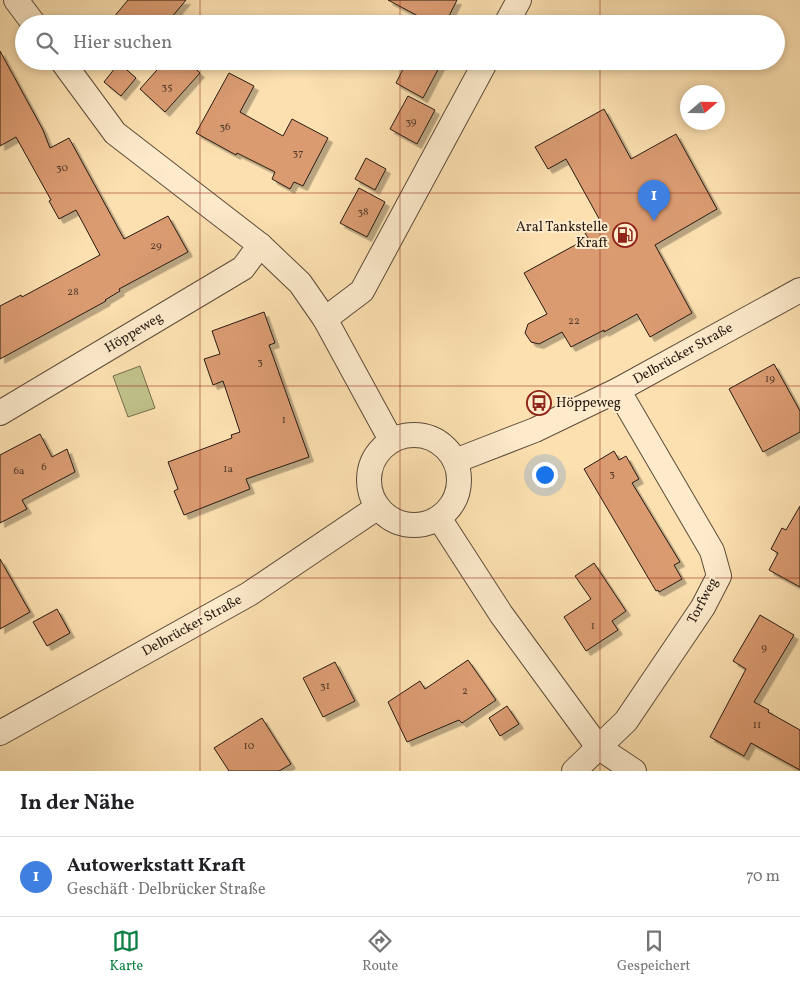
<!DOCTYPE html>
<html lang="de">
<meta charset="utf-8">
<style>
:root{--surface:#fff;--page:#f2f2f2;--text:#202124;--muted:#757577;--line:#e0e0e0;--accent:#0b8043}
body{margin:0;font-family:Vollkorn,serif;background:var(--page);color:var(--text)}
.compass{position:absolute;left:680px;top:85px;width:45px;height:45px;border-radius:50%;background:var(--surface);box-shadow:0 2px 8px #0003;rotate:70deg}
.you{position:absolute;left:544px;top:474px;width:18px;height:18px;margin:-12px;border:4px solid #fff;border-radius:50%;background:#1a73e8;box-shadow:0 0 0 8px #1a73e833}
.badge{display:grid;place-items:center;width:32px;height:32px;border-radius:50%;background:var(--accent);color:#fff;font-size:16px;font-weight:700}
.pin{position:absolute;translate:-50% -41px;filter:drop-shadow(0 1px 2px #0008)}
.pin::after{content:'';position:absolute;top:26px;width:18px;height:15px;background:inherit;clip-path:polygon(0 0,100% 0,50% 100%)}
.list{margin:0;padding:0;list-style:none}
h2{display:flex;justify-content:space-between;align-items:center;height:65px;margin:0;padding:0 20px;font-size:21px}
h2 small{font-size:16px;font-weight:400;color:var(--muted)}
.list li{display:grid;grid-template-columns:32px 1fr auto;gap:15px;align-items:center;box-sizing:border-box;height:80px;padding:0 20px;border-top:1px solid var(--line)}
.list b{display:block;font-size:19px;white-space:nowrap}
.list p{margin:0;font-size:16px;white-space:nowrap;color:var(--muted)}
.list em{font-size:16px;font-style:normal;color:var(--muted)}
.icon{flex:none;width:28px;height:28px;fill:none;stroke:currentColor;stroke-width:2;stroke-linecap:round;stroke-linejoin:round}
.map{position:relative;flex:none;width:800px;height:771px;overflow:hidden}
.search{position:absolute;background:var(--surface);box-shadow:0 2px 8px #0003;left:15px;right:15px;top:15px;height:55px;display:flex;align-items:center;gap:12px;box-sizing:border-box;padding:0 18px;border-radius:28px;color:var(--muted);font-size:19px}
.sheet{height:145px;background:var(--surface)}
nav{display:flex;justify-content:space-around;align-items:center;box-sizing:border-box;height:70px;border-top:1px solid var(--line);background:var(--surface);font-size:14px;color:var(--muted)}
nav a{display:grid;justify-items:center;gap:2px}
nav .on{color:var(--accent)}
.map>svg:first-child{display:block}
.green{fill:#c1c28a;stroke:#746e4e}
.building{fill:#da9b71;stroke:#281b13;filter:url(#shadow)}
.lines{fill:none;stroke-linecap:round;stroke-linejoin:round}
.street-casing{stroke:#5d4c3a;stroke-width:26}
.street{stroke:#fdebcc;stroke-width:24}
.grid{fill:none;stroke:#8f2418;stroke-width:1;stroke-opacity:0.55}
.labels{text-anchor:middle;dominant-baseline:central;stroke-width:4;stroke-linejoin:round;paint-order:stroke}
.number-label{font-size:11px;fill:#543b2a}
.poi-label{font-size:14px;fill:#281b13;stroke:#fdebcc;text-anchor:end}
.street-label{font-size:14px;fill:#281b13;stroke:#fdebcc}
</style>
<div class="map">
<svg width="800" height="771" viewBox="0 0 800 771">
<defs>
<filter id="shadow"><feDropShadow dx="4.5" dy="4.5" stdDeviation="0" flood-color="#0004"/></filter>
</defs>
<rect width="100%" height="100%" fill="#fce0b0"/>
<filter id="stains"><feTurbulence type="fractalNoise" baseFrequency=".004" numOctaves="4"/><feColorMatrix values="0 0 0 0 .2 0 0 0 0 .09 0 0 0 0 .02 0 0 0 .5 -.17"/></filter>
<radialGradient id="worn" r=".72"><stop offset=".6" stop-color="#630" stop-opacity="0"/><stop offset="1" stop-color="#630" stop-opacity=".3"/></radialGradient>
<path class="green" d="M140,366L155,408L128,417L113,376Z"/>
<g class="building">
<path d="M128,0H186L166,24H108Z"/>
<path d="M388,0H457L445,24H414L418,16Z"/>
<path d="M0,51L43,130L50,148L69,138L124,239L168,216L188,252L119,289L120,291L105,300L106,301L0,359V306L21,295L22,297L100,255L76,210L59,219L49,201L51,200L16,137L0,146Z"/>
<path d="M165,61H187L200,73L165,112L140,89Z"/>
<path d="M407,61H448L446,64L442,62L423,98L396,83Z"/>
<path d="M119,63L136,78L121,96L104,82Z"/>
<path d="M229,73L254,86L240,112L283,136L292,119L328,138L303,186L294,182L290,189L272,179L275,172L237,153L236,155L196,133Z"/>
<path d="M408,96L435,110L417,144L390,129Z"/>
<path d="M604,109L631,159L676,134L717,209L655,245L692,313L650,337L637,314L604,332V330L571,347L562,332L539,344L531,342L525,333L528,324L547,314L524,273L588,238L585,233L602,224L566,159L548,169L535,147Z"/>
<path d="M366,158L386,169L375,190L355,179Z"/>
<path d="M359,188L385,202L367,237L340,223Z"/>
<path d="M264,312L275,343L269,345L309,457L246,479L250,489L184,515L174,491L178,489L168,462L232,438L231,435L240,432L223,381L213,385L204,359L220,354L212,331Z"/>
<path d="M774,364L800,411V432L763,452L729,389Z"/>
<path d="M40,434L52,457L67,449L75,472L22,500L27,509L0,523V455Z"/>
<path d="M614,451L619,460L626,456L639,479L632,483L680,562L674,565L682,579L659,592L658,590L656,591L584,469Z"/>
<path d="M800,506V587L769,570L778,553L771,549L782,528L786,530Z"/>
<path d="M0,559L30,612L0,629Z"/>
<path d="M594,563L626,611L612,621L618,630L586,651L564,617L591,599L575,576Z"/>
<path d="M57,609L70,633L47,646L33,622Z"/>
<path d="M760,615L794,635L754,702L769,710L768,712L800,730V770L751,743L744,756L710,737L746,669L733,661Z"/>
<path d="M468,660L496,700L462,723L459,720L407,742L388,702L420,681L425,689Z"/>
<path d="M335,662L355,701L323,717L303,678Z"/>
<path d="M507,706L519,724L500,736L489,718Z"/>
<path d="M262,718L291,764L279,771H229L214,748Z"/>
</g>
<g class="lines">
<defs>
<g id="street">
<path d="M16,0L34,24"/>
<path d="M506,24L519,0"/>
<path d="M62,61L115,133L260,245L300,283L325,319L391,440"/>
<path d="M325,319L362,291L486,61"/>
<path d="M0,413L243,268L260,245"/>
<circle cx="414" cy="480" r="45"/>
<path d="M455,461L535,430L618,390L800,290"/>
<path d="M439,518L501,614L598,747L634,771"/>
<path d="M0,733L249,594L378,507"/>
<path d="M574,771L626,721L703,607L719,576L712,551L618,390"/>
</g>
</defs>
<use href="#street" class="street-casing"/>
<use href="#street" class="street"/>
</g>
<path class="grid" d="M200,0V24M400,0V24M600,0V24M200,61V771M400,61V771M600,61V771M0,193H800M0,386H800M0,578H800"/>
<defs>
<symbol id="fuel-ring" viewBox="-11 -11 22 22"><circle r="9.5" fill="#fdebcc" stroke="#8f2418" stroke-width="1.5"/><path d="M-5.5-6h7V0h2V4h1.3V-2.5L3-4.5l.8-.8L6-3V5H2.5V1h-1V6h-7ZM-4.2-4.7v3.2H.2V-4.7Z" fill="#8f2418"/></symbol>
<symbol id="bus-ring" viewBox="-11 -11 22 22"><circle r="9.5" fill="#fdebcc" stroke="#8f2418" stroke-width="1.5"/><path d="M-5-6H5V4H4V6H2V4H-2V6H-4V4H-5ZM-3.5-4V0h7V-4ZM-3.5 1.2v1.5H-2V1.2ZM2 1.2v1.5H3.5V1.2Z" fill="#8f2418"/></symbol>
</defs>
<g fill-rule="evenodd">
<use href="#fuel-ring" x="611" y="221" width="28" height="28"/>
<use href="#bus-ring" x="525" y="389" width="28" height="28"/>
</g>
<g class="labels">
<g class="number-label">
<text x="167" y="87">35</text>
<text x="411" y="122">39</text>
<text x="225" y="127">36</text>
<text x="298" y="153">37</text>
<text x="62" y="168">30</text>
<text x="363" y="212">38</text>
<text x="156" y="246">29</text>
<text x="73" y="292">28</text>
<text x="574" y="321">22</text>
<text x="260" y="362">3</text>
<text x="770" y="379">19</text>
<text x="284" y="420">1</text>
<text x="44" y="467">6</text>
<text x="228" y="469">1a</text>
<text x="19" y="471">6a</text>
<text x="612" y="474">3</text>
<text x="593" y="626">1</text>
<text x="764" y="648">9</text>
<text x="325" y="686">31</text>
<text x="465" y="691">2</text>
<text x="757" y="725">11</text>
<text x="249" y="746">10</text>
</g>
<g class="poi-label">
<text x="608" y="227">Aral Tankstelle<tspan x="608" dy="16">Kraft</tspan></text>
<text x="556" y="403" text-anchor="start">Höppeweg</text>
</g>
<g class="street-label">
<text transform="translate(134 333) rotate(-31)">Höppeweg</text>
<text transform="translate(683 354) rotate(-29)">Delbrücker Straße</text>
<text transform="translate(703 601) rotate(-62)">Torfweg</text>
<text transform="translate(192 626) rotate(-29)">Delbrücker Straße</text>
</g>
</g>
<rect width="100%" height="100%" filter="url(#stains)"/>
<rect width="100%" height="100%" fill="url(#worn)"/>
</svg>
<svg class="compass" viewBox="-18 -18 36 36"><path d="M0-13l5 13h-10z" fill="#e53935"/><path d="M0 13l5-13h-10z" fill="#757577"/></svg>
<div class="you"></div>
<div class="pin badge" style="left:654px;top:221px;background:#3f7fe0">1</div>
<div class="search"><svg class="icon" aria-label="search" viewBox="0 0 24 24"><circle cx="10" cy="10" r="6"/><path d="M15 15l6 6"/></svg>Hier suchen</div>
</div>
<section class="sheet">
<h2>In der Nähe<small></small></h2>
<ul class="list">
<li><span class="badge" style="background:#3f7fe0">1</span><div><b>Autowerkstatt Kraft</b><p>Geschäft · Delbrücker Straße</p></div><em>70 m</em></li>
</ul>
</section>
<nav>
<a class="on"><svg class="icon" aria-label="map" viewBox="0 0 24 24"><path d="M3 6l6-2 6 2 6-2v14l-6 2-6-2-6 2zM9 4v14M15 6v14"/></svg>Karte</a>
<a><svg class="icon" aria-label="directions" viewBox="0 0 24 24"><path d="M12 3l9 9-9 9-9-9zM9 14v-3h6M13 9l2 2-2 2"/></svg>Route</a>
<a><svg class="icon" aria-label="saved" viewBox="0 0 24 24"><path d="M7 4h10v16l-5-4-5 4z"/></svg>Gespeichert</a>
</nav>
